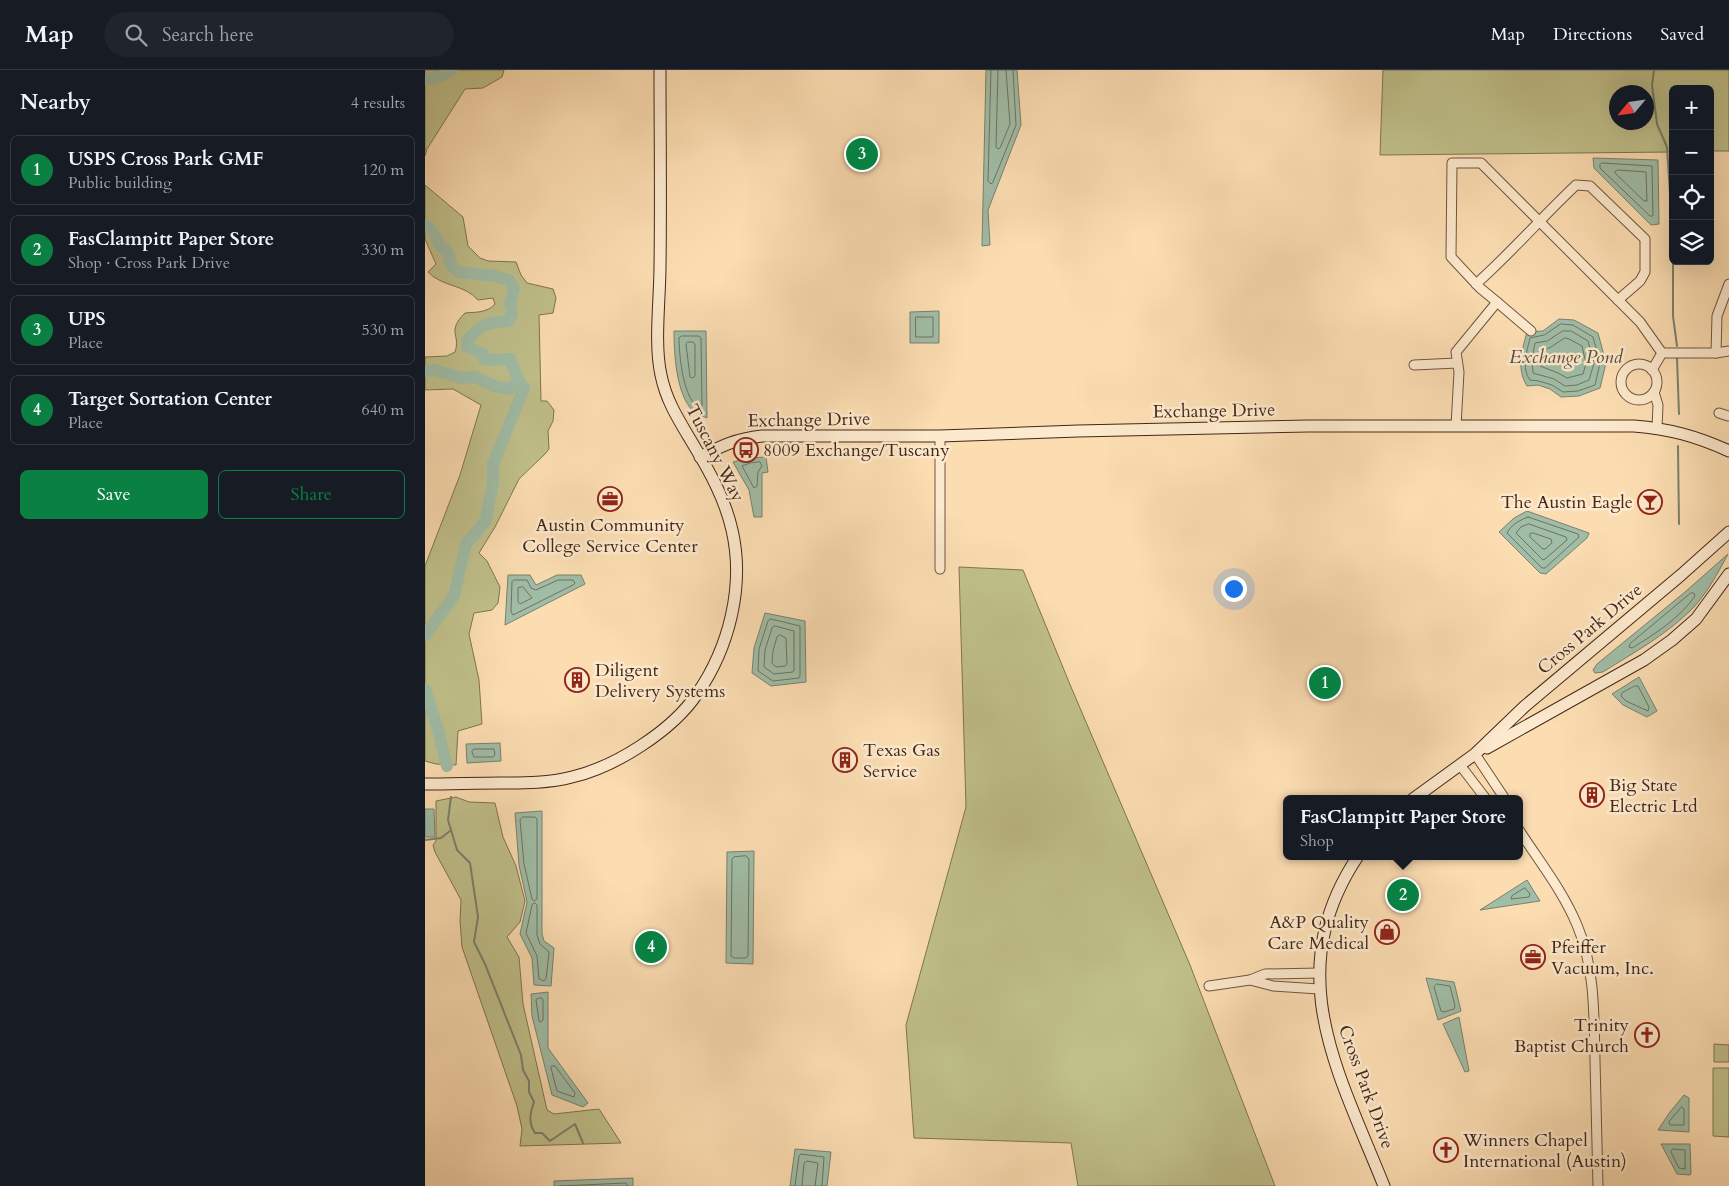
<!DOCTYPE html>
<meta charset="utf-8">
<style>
:root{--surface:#171b24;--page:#20242c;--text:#f1f3f6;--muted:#9ea1a6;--line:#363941;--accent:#0b8043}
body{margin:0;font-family:Cardo,serif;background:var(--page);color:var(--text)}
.controls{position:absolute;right:15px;top:15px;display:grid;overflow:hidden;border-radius:8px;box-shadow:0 5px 20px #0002}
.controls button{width:45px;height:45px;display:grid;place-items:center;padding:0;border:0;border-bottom:1px solid var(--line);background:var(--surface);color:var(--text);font:25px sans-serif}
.compass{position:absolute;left:1184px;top:15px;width:45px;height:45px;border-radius:50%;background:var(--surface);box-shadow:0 5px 20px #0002;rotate:241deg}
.you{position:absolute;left:808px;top:518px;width:18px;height:18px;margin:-12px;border:4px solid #fff;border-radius:50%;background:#1a73e8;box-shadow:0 0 0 8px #1a73e833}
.badge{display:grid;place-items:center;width:32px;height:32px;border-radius:50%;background:var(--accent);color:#fff;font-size:16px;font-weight:700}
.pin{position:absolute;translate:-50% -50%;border:2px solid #fff;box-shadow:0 1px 5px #0006}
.popup{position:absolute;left:858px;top:725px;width:240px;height:65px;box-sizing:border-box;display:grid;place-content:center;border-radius:8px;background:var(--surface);filter:drop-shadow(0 1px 4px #0005);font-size:16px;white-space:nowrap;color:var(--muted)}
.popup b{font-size:19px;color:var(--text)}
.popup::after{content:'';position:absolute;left:50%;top:100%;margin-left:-10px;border:10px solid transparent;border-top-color:var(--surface)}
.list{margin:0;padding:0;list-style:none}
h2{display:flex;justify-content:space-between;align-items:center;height:65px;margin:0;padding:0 20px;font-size:21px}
h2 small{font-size:16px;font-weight:400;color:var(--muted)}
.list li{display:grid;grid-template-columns:32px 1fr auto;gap:15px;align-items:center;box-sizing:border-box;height:70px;margin:0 10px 10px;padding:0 10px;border:1px solid var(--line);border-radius:8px}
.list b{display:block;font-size:19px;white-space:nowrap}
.list p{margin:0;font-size:16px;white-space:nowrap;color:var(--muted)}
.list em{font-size:16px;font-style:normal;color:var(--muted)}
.actions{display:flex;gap:10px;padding:15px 20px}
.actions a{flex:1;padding:11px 0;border:1px solid var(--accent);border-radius:8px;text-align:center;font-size:18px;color:var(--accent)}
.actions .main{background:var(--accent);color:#fff}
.icon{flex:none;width:28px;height:28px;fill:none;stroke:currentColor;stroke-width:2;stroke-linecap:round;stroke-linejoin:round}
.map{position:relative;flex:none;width:1304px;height:1116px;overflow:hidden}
header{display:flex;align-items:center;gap:30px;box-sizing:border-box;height:70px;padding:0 25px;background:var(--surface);border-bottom:1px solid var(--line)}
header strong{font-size:24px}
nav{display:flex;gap:28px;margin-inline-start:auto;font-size:18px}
.search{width:350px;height:45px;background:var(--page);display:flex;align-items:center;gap:12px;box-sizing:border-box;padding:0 18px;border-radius:28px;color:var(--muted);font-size:19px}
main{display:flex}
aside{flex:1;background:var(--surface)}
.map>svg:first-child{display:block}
.green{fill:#c0c08b;stroke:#817452;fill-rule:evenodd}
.water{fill:#a0bda7;stroke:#7a816e}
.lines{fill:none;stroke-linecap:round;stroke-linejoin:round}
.shore{stroke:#717260;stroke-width:1}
.stream{stroke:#7a816e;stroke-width:2}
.river{stroke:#a0bda7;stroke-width:12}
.street-casing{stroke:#70553e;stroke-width:11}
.secondary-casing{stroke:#422818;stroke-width:13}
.street{stroke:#fde9cd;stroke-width:9}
.secondary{stroke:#fde9cd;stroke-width:11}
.labels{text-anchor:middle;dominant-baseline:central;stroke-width:5;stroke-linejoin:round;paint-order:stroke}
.street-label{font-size:18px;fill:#422818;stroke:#fde9cd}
.poi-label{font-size:18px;fill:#422818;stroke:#fde9cd;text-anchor:start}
.water-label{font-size:19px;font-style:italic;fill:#5a4d3c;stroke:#fde9cd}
</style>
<header>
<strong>Map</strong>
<div class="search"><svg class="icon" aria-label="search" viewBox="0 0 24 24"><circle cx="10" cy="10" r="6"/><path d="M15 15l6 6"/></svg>Search here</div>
<nav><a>Map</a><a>Directions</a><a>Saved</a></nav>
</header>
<main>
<aside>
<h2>Nearby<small>4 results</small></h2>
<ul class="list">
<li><span class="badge">1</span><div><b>USPS Cross Park GMF</b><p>Public building</p></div><em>120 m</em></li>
<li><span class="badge">2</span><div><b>FasClampitt Paper Store</b><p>Shop · Cross Park Drive</p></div><em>330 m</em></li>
<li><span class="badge">3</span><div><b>UPS</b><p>Place</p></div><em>530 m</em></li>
<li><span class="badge">4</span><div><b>Target Sortation Center</b><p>Place</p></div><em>640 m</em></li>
</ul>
<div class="actions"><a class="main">Save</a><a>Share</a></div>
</aside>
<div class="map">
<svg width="1304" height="1116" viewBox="0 0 1304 1116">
<rect width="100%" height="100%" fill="#fcddb2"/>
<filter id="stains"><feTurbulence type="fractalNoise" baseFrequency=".004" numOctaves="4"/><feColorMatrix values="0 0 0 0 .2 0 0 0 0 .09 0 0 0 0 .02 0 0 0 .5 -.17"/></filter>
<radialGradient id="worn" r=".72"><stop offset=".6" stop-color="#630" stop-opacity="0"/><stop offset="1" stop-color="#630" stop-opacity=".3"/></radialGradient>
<g class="green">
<path d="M0,0H79L77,7L58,18L40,19L2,79L0,86Z"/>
<path d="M958,0H1304V81H1285V19H1248V82L955,85ZM1222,22V52H1192V22Z"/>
<path d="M0,115L38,147L43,176L55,188L63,191L91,192L96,205L102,213L128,219L131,228L128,243L114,245L116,331H122L129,340L128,351L123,361L124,379L120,384L94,409L70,457L54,483L62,491L75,517L73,533L67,540L49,543L44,564L54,610L57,654L33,661L31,695L11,694L0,691V496L35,405L56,335L28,319L0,320V287L22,286L30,282C36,264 21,262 40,243C51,242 62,243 70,234L68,228L53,230C39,214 17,217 3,202L11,194L0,169Z"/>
<path d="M534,497L598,500L646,617L765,895L850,1116H653L646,1073L489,1068L481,955L541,737Z"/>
<path d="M31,727L44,732L70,733L78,767L91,796L100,831L95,852L82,867L94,887L98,934L122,1040L129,1044L174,1039L196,1073L95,1076L97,1059L92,1036L37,877L35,851L36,830L10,782L8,775L11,771V731Z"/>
<path d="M1289,974L1304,975V992H1289Z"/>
<path d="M1288,998H1304V1067L1288,1066Z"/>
</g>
<g class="water">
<path d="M561,0H592L596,55L563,140L565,175L557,176Z"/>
<path d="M1168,88L1233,90L1234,154L1226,155L1169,98Z"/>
<path d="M514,241V273H485V242Z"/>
<path d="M1134,249L1149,250L1173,263L1181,293L1175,318L1154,326L1136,327L1125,319L1113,315L1102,316C1091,298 1097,281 1102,262L1118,261Z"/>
<path d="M249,261H281L282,348C278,346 271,344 268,341C251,324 249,283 249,261Z"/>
<path d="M341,387L343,402L337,403V447H329L324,420L308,392L324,388Z"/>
<path d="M1102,441L1164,463L1162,468L1121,504L1115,503L1074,462L1089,448Z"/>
<path d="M1303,484C1293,503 1280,527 1264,542C1239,566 1208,583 1178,602L1170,603L1168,600L1172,594L1260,522Z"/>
<path d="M83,505H105L111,515L132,505H156L160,514L80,555Z"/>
<path d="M340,543L380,551L381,612L346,616L327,603L329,578Z"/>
<path d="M1214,607L1232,641L1222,647L1198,635L1187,624Z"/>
<path d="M75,673L76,691L42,693L41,674Z"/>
<path d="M0,739H9L10,767H0Z"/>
<path d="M117,741V864L119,871L129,878L126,916L109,915L107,888L95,864L102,832L94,795L90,743Z"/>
<path d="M329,781L328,894L301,893L302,782Z"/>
<path d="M1102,810L1115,831L1055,840Z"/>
<path d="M1001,908L1029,912L1036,941L1013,950Z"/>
<path d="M123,922V978L163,1033L158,1037L127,1025L107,946L106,924Z"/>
<path d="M1034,947L1044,1001L1040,1002L1018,954Z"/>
<path d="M1259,1025L1264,1028V1062L1233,1060L1245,1042Z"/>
<path d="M1236,1074H1265L1266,1103L1265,1105L1252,1104Z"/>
<path d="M370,1079L406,1082L402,1116H365Z"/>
<path d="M208,1108V1116H129V1111Z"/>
</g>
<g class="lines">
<g class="shore">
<path d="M566,0L563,111L566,114L568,112L591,55L588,0"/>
<path d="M573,0L571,77L573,79L575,78L585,54L581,0"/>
<path d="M1177,93L1227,96L1228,146H1225L1175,98V95Z"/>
<path d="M1193,100L1221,102L1222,131H1219L1191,104L1190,102Z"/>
<rect x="491" y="247" width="17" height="20"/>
<path d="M1136,254L1148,255L1168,267L1175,293L1170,315L1153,321L1138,322L1127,315L1114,311L1105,310C1096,298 1102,281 1105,268L1119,265Z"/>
<path d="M1138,261H1146L1163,271L1169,293L1164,310L1152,315L1140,316L1129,309L1108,303L1107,288L1110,273L1122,271Z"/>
<path d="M257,266H274L276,268L277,336L275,338C258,331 254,284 254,268Z"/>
<path d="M1140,268L1144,269L1157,276L1161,293L1158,304L1142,308L1133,303L1115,296L1114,288L1116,281L1126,277Z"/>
<path d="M263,272H268L270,274V306L268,308L265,307L261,274Z"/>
<path d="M335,392L337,396L333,402L332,416L329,418L317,396L325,393Z"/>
<path d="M1103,447L1153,464L1154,467L1120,498H1117L1082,463C1086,455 1095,450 1103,447Z"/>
<path d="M1104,454L1141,467L1142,470L1120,489L1118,490L1091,463L1096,457Z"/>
<path d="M1108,463L1126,469L1127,473L1120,479H1118L1105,467V464Z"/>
<path d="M89,510H102L106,518L111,520L133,510H148L150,513L148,515L88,545L86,542L87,512Z"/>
<path d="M98,517L107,528L95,534L93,532V518Z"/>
<path d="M1266,523H1269L1270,526C1255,548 1230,564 1207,578L1204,577L1205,574Z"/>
<path d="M346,549L375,556V606L374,608L348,611L333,601L334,579L343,551Z"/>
<path d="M350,556L369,561V600L368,602L349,604L339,597L340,580L347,558Z"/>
<path d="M355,565L361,568L362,594L360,596L351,597L347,593L348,581L352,567Z"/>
<path d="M1210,616H1213L1224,637L1223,641L1201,631L1196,626L1197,623Z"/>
<path d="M49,679H69L70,685L68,687H49L47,682Z"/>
<path d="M98,747H110L112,749V829L109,831L107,829L99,794L95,750Z"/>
<path d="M321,786L324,789L323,886L321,888H309L306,886L307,789L309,787Z"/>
<path d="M1100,818L1105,824L1104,827L1086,829L1087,826Z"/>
<path d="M110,833L112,835V865L115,874L124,882L121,909L119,911L114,909L112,886L101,863L107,835Z"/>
<path d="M1012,914L1025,916L1030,936L1029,939L1019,942L1016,941L1009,917Z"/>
<path d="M114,928H117L118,930V950L116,952L114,951L111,930Z"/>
<path d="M127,996H130L150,1023L149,1027L132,1021L126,998Z"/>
<path d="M1257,1037L1259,1039V1055H1245L1244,1052Z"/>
<path d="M1248,1079L1260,1080V1099L1254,1098L1246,1082Z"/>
<path d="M135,1116L201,1113L203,1116"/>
<path d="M370,1116L374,1086L376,1084L399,1087L397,1116"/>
<path d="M377,1116L379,1093L382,1091L393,1093L390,1116"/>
</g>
<g class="stream">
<path d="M1229,0L1227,15L1232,54L1242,77L1248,169"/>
<path d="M1248,191V246L1252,276"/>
<path d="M1252,288L1254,344"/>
<path d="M1253,376L1254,454"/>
<path d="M26,727L23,750L32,780L45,793L53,847L49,872L60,894L96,985L98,1000L104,1011V1022L109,1032C105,1043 103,1053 110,1063H117L125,1071L150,1054L158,1073"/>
<path d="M0,770L16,768L25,761"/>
</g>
<g class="river">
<path d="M0,10L16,6L27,0"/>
<path d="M0,155L8,162L15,176L20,179L24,185L25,194L33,202L69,206L84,210L89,218L85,234L87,245L83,251C62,252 56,255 42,270V276L58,284L59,289L66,290L85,289L94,312L99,318L68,394V414L60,452L41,474L29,526L0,565"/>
<path d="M0,301L9,300L37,308L50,307L69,316L84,319L94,312"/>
<path d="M0,619L13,660L22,696"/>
</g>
<defs>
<g id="street">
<path d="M1051,214C1086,183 1117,147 1151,115L1165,116L1220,169V202L1215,211L1193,230"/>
<path d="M1072,232L1106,261"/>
<path d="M1291,283L1292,246L1304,214"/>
<circle cx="1214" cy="312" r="18"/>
<path d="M989,295L1032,293"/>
<path d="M1227,300L1237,283"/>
<path d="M1229,322L1233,335L1232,358"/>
<path d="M1294,343L1303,346"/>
<path d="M1031,356L1034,302L1031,282L1072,232L1055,218L1026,187L1027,93H1056L1215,252L1237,283H1291L1304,281"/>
<path d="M515,499V366"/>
<path d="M1050,684L1080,729"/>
<path d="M1035,695L1061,729"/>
<path d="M1094,760C1114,791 1138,821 1152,855C1170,897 1169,945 1170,990C1171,1032 1172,1074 1173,1116"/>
<path d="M825,910L848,916L894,919"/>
<path d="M784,916L825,910L840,904L895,903"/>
</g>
<g id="secondary">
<path d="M275,387C298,375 311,369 337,366H515L653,361L883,356H1209C1245,359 1271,366 1304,381"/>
<path d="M1062,678L1219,590L1247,570L1271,549L1304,504"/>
<path d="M0,714C25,714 51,713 76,713C101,713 124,713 147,707C190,697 247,661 272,624C304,578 320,516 307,460C300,429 285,402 268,374C255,352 241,331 236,305C229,274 235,229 235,196C236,130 235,65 235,0"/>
<path d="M988,729L1050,684L1100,636L1256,505L1304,462"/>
<path d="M933,786C855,903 913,1001 959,1116"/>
</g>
</defs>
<use href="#street" class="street-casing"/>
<use href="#secondary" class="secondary-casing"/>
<use href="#street" class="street"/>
<use href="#secondary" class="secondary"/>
</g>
<defs>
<symbol id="bus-ring" viewBox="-11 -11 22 22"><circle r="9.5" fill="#fde9cd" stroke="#8f2418" stroke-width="1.5"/><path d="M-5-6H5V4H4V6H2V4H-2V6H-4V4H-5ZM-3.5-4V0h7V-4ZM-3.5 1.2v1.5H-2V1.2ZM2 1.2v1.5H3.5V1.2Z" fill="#8f2418"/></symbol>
<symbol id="office-ring" viewBox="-11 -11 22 22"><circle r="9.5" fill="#fde9cd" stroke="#8f2418" stroke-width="1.5"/><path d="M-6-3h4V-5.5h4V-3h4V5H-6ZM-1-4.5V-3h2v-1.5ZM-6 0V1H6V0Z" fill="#8f2418"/></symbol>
<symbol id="bar-ring" viewBox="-11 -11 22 22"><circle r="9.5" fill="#fde9cd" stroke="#8f2418" stroke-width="1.5"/><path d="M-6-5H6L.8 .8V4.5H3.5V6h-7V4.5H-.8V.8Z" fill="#8f2418"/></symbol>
<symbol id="building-ring" viewBox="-11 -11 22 22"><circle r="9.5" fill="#fde9cd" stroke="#8f2418" stroke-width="1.5"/><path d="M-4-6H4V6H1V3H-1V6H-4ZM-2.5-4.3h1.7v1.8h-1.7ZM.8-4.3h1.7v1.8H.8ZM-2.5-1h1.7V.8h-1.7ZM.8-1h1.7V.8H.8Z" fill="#8f2418"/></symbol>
<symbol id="shop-ring" viewBox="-11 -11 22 22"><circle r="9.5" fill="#fde9cd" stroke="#8f2418" stroke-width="1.5"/><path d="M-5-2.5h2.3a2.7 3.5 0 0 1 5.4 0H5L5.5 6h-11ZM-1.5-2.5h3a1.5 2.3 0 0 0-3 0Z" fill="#8f2418"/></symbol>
<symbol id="church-ring" viewBox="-11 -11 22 22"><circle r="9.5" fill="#fde9cd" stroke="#8f2418" stroke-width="1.5"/><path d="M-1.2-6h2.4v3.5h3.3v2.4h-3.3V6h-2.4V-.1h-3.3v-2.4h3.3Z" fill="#8f2418"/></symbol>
</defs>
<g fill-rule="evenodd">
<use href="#bus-ring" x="307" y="366" width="28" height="28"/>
<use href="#office-ring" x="171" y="415" width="28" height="28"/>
<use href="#bar-ring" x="1211" y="418" width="28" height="28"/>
<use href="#building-ring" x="138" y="596" width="28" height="28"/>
<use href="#building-ring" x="406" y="676" width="28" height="28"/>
<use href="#building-ring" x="1153" y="711" width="28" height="28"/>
<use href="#shop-ring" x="948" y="848" width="28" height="28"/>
<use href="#office-ring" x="1094" y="873" width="28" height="28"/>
<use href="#church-ring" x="1208" y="951" width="28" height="28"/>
<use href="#church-ring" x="1007" y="1066" width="28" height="28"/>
</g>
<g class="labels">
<g class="street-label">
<text transform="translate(789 341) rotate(-1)">Exchange Drive</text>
<text transform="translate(384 350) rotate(-1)">Exchange Drive</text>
<text transform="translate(290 383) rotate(63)">Tuscany Way</text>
<text transform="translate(1165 559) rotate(-40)">Cross Park Drive</text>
<text transform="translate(941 1017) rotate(70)">Cross Park Drive</text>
</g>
<g class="poi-label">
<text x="338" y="380">8009 Exchange/Tuscany</text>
<text x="1208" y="432" text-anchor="end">The Austin Eagle</text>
<text x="185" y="455" text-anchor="middle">Austin Community<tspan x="185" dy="21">College Service Center</tspan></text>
<text x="170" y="600">Diligent<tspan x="170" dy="21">Delivery Systems</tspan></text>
<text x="438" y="680">Texas Gas<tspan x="438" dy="21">Service</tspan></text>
<text x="1184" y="715">Big State<tspan x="1184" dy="21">Electric Ltd</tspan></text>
<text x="944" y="852" text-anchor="end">A&amp;P Quality<tspan x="944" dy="21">Care Medical</tspan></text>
<text x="1126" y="877">Pfeiffer<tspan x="1126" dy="21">Vacuum, Inc.</tspan></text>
<text x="1204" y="955" text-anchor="end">Trinity<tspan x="1204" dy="21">Baptist Church</tspan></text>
<text x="1038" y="1070">Winners Chapel<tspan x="1038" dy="21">International (Austin)</tspan></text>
</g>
<g class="water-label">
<text x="1141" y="287">Exchange Pond</text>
</g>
</g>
<rect width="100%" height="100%" filter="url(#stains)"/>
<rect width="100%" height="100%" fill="url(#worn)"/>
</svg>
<div class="controls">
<button>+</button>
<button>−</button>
<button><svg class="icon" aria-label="locate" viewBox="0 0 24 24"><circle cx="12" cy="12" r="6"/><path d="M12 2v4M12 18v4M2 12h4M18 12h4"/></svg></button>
<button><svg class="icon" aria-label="layers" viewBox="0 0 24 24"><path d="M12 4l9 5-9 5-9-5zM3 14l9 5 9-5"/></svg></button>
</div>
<svg class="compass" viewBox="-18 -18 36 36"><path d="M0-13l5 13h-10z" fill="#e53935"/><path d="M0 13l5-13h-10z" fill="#9ea1a6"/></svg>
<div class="you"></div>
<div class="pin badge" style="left:900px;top:613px">1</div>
<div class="pin badge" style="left:978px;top:825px">2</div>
<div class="popup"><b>FasClampitt Paper Store</b>Shop</div>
<div class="pin badge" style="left:437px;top:84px">3</div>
<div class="pin badge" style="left:226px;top:877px">4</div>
</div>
</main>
